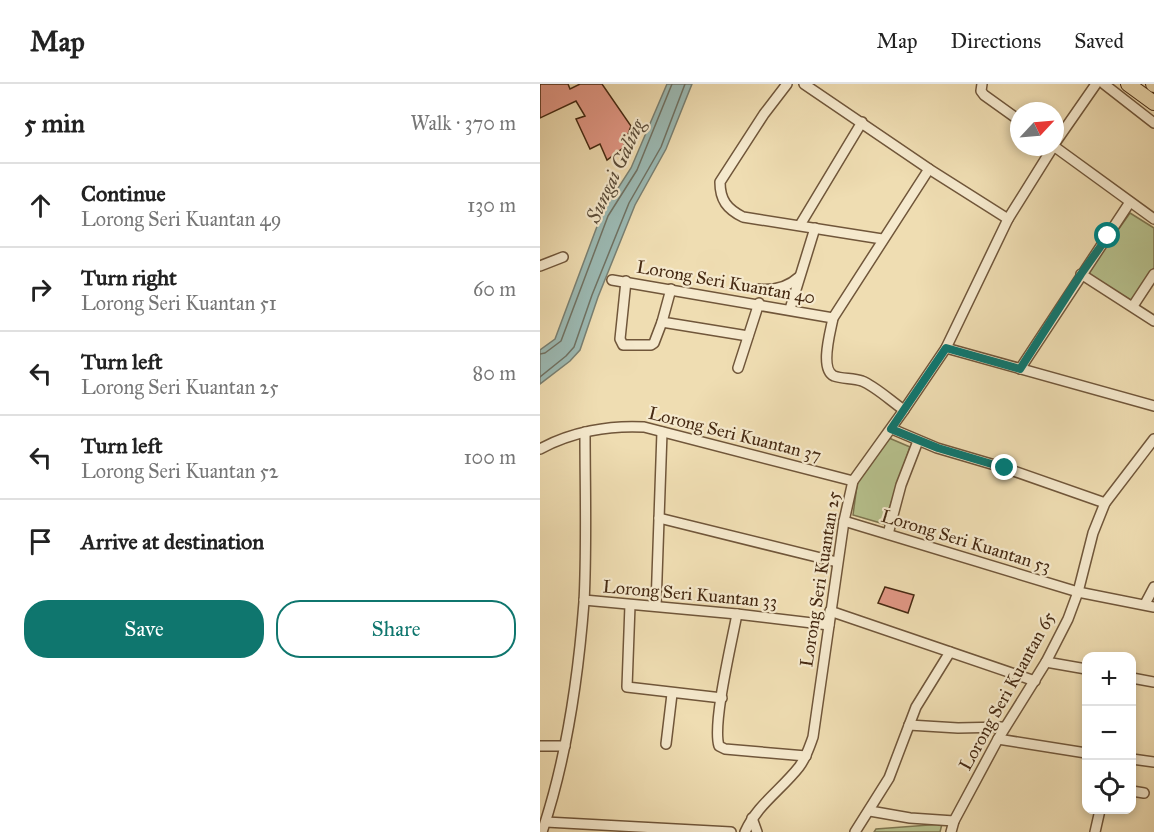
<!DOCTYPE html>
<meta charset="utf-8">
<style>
:root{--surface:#fff;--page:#f6f6f6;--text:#222;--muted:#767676;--line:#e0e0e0;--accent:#0f766e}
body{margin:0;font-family:"IM FELL Great Primer",serif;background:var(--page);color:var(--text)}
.controls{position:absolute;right:18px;bottom:18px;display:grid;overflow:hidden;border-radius:12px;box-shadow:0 3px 9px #0003}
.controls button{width:54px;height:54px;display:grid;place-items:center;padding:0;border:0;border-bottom:2px solid var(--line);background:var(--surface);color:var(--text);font:30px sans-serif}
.compass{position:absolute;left:470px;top:18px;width:54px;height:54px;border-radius:50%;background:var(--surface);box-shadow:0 3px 9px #0003;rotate:64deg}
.stop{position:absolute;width:18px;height:18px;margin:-14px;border:4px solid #0f766e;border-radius:50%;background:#fff}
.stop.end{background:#0f766e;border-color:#fff;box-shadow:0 2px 6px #0008}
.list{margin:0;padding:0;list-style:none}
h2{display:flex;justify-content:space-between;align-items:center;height:78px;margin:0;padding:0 24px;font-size:26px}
h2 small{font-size:20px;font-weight:400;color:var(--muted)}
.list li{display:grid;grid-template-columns:39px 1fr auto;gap:18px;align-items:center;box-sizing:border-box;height:84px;padding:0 24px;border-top:2px solid var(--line)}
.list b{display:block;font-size:22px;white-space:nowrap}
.list p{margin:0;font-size:20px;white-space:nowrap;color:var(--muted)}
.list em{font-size:20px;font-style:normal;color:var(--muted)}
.actions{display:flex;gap:12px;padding:18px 24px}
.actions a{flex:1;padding:14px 0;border:2px solid var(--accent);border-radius:24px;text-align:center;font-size:21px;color:var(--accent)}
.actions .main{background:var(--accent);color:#fff}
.icon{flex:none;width:33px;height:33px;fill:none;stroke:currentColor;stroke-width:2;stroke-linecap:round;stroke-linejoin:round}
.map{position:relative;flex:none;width:614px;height:748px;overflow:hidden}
header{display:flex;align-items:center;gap:36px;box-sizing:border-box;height:84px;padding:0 30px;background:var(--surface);border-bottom:2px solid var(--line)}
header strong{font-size:28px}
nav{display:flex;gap:33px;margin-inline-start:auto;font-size:21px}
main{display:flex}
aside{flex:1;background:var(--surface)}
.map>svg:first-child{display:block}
.green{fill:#b7c28e;stroke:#7e7650;stroke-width:1.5}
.water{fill:#9cbab4;stroke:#798073;stroke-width:1.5}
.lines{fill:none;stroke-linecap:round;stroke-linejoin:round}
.shore{stroke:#707263;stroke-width:1.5}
.building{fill:#e29886;stroke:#452912;stroke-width:1.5}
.minor-casing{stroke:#70563a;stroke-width:12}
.highway-casing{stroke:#452912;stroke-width:16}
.minor{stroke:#f5e9cd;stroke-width:9}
.highway{stroke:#efddb2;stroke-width:14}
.route{stroke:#0f766e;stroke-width:8}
.labels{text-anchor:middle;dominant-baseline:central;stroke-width:4.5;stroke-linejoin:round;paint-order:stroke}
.street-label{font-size:18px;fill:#452912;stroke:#f5e9cd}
.water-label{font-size:20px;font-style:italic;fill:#5b4d3a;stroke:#f5e9cd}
</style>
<header>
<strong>Map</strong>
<nav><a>Map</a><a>Directions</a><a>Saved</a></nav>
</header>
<main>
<aside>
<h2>5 min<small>Walk · 370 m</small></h2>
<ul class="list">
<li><svg class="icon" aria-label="ahead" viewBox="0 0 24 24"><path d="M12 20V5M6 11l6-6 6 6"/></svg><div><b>Continue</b><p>Lorong Seri Kuantan 49</p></div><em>130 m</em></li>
<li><svg class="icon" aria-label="right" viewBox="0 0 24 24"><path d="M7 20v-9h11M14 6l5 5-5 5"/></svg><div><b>Turn right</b><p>Lorong Seri Kuantan 51</p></div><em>60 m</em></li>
<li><svg class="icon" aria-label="left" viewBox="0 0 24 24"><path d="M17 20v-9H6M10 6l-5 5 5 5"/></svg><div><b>Turn left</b><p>Lorong Seri Kuantan 25</p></div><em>80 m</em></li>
<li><svg class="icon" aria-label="left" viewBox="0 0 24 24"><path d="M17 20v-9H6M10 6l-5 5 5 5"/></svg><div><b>Turn left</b><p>Lorong Seri Kuantan 52</p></div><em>100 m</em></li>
<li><svg class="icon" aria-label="arrive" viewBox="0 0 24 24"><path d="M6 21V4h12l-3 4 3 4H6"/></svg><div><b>Arrive at destination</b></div></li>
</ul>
<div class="actions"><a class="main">Save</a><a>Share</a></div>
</aside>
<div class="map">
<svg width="614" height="748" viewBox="0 0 614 748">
<rect width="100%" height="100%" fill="#efddb2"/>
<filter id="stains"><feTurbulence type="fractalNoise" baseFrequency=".00333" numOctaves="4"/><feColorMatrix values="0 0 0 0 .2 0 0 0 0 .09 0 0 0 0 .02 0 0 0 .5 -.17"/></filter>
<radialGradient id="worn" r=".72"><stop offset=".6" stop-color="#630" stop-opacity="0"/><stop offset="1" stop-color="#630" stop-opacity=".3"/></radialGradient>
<g class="green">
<path d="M590,129L614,144V184L592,217L547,190Z"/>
<path d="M349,354L370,363L344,440L313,431L318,394Z"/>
<path d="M402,740L400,748H334L336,745Z"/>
</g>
<path class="water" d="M127,0H152L126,65L95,121L58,213L40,266L30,277L0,300V266L15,255L62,129L91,84Z"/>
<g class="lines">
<g class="shore">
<path d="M0,270L5,269L21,257L68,132L97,86L132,0"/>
<path d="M0,293L26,272L34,263L52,211L89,119L121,63L145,0"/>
</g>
</g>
<g class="building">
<path d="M0,0H28L30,5L40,0H62L91,42L83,64L67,76L60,60L50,65L36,35L45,32L36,17L0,34Z"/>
<path d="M345,503L374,511L368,529L338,519Z"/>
</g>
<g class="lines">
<defs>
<g id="minor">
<path d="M247,0L224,30L180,98C180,116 187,125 203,133L342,155"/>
<path d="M264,0L389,85L468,135"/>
<path d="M442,0L441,7L444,11L479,36"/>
<path d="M564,0L614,39"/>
<path d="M515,59L556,0"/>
<path d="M515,63L614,135"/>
<path d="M260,141L322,38"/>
<path d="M0,182L23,173"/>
<path d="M541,190L614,237"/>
<path d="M72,196L293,234"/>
<path d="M86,197L80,255L83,261H111L114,259L122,238"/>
<path d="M131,205L122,238L208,252"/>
<path d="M216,205C232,207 247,204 259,193"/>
<path d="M593,222L614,190"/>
<path d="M250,225L275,144"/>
<path d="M406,264L614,322"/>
<path d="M198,284L219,219"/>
<path d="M480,285L590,118"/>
<path d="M364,326C352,318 335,302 322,297C313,294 302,295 294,292C279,285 291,246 293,234L389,85"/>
<path d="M352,345L397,364L465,384L565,419"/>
<path d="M0,365C31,348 69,341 104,343L313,397"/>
<path d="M119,434L297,478"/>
<path d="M304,437L538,508L614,523"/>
<path d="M348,450L361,401L378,357"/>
<path d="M44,516L197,530L289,541"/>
<path d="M605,520L614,503"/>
<path d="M90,521L87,603L182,614"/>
<path d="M116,522L122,348"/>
<path d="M290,527L495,597"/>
<path d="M197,530C192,557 172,640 179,662L185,665L266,672"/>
<path d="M506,578L546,585"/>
<path d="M592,594L614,598"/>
<path d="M369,641L418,644L465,643"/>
<path d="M458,655L546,669"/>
<path d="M126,660L132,610"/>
<path d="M0,662H25"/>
<path d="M592,675L614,678"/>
<path d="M592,707L604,709"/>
<path d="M330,727L370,734L414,737"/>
<path d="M212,734L217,748"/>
<path d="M6,738L191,748"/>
<path d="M2,748C27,674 38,596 44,518C47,462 45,404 45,348"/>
<path d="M205,748C217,721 241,706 259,683C266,674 269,664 273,653L304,437L313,397L364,326L406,264L468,135L513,63"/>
<path d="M315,748L349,694L376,623L410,568"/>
<path d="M411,748L414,737L458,655L506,578L528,535L538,508L553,449L565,419L614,355"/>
<path d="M555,748L560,726"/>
</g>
<g id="highway">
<path d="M588,0L614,19"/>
<path d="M613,0L614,1"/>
</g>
</defs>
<use href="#minor" class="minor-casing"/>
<use href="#highway" class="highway-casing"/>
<use href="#minor" class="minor"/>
<use href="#highway" class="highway"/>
</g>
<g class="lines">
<path class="route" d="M465,384L398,364L351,345L406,264L480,285L541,190L568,152"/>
</g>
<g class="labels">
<g class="street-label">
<text transform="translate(186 198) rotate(10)">Lorong Seri Kuantan 40</text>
<text transform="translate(195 350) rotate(14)">Lorong Seri Kuantan 37</text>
<text transform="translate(426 457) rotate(17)">Lorong Seri Kuantan 53</text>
<text transform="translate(280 495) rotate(-81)">Lorong Seri Kuantan 25</text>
<text transform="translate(150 510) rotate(5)">Lorong Seri Kuantan 33</text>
<text transform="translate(467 607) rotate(-61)">Lorong Seri Kuantan 65</text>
</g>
<g class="water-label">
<text transform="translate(75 87) rotate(-65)">Sungai Galing</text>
</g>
</g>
<rect width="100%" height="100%" filter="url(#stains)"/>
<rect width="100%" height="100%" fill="url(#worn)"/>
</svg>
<div class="controls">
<button>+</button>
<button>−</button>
<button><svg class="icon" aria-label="locate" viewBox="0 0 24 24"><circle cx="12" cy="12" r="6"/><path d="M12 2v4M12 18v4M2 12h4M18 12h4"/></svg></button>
</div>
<svg class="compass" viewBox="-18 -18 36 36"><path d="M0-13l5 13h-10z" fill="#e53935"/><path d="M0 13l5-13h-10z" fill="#767676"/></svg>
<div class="stop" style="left:568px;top:152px"></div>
<div class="stop end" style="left:465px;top:384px"></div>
</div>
</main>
